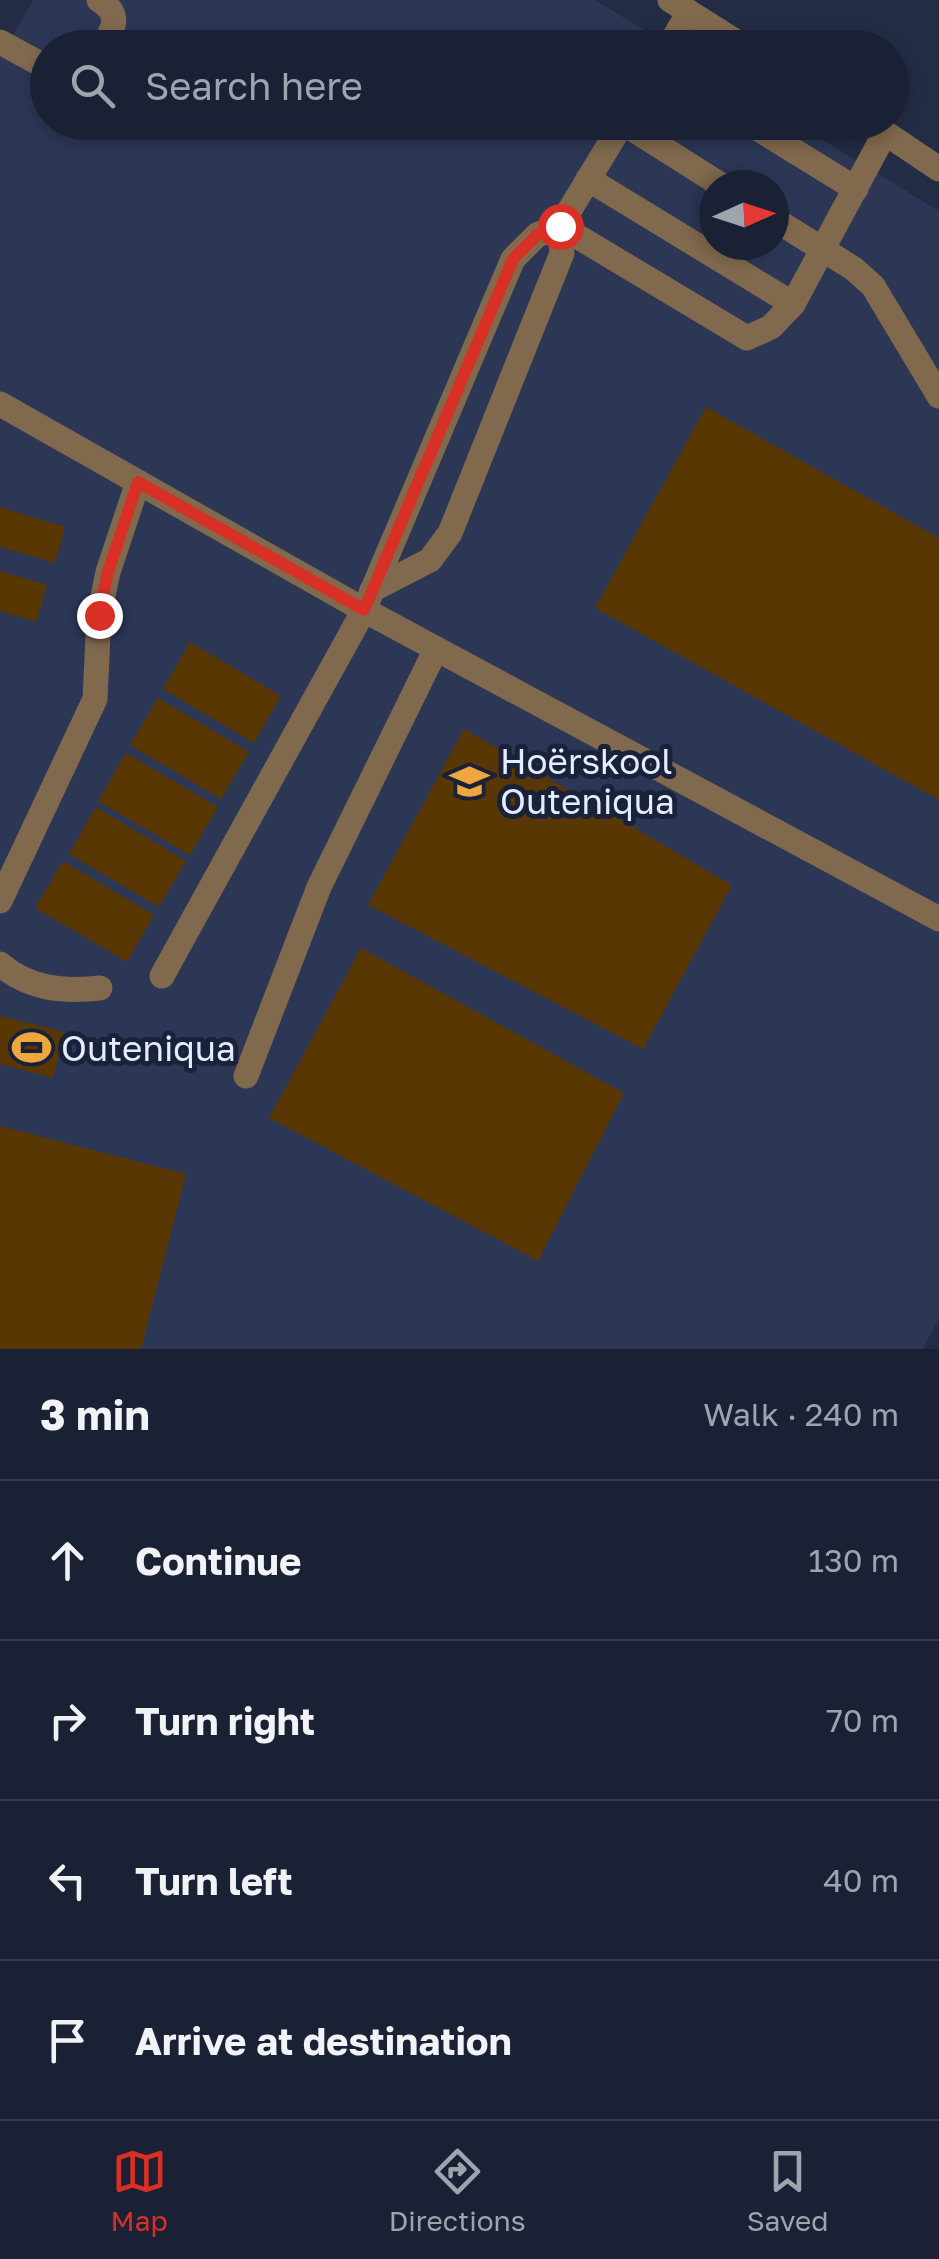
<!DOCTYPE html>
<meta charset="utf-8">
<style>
:root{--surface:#1a2134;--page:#23293c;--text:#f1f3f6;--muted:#9fa3ac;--line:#383e4f;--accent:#d93025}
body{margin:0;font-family:"Golos Text",sans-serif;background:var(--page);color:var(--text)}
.compass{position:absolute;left:699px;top:170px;width:90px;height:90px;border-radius:50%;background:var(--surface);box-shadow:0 5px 15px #0003;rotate:87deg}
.stop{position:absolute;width:30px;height:30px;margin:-22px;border:8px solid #d93025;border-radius:50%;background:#fff}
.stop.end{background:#d93025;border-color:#fff;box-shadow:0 2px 10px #0008}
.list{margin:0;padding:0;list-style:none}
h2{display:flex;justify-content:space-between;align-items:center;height:130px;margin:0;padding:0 40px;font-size:42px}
h2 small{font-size:32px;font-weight:400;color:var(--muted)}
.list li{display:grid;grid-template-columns:65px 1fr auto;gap:30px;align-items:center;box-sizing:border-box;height:160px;padding:0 40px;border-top:2px solid var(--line)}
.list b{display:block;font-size:38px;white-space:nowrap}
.list em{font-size:32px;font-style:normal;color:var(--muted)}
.icon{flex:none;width:55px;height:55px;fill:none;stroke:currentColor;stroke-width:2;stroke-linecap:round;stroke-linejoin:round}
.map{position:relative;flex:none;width:939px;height:1349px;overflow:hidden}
.search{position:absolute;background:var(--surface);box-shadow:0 5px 15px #0003;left:30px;right:30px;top:30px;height:110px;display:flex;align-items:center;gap:25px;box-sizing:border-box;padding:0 35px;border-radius:55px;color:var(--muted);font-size:38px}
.sheet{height:770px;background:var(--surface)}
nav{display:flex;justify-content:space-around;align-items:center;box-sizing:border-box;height:140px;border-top:2px solid var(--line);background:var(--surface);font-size:28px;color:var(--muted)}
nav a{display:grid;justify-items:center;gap:5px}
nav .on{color:var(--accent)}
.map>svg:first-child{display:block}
.built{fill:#2b3755;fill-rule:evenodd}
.garden{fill:#583703}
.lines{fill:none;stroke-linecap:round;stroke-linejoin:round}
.minor{stroke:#80694d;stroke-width:25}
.route{stroke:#d93025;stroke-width:12}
.labels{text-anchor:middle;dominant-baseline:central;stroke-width:10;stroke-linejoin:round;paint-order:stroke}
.poi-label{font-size:35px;fill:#e5ecfd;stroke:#19223a;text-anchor:start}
</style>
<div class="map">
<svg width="939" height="1349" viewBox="0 0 939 1349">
<rect width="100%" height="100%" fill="#222c45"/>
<path class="built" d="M33,0H595L672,47L48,48V122L795,123L939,211V1318L923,1349H0V58ZM714,185H774V245H714Z"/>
<g class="garden">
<path d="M706,407L939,538V800L595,608Z"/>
<path d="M0,507L65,527L55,563L0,547Z"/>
<path d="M0,571L47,585L36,622L0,611Z"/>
<path d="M190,642L281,696L254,743L163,689Z"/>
<path d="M158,698L249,752L221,799L130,745Z"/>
<path d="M464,729L732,885L643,1049L368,905Z"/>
<path d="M126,753L218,807L190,855L98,801Z"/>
<path d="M96,807L186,861L159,907L69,854Z"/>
<path d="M63,861L154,915L127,962L35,908Z"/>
<path d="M361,948L624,1093L538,1261L269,1118Z"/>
<path d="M0,1016L65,1032L53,1078L0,1064Z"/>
<path d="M0,1126L186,1174L141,1349H0Z"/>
</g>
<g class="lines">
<g class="minor">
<path d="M99,0C122,14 114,28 102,48"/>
<path d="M670,0L746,48"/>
<path d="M0,42L48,68"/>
<path d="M668,48L689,12"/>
<path d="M747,122L856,189"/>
<path d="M869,122L939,169"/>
<path d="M623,123L721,185"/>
<path d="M588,179L793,304"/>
<path d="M774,219L854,269L873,286L939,396"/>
<path d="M0,404L364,610L939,919"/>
<path d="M372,590L430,560L450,533L562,253L560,226L623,122"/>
<path d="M0,901L95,699L99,615L108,572L138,482"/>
<path d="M0,964C29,989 63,992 100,988"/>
<path d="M162,976L364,610L513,259L537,235L560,226L747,338L771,327L793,304L885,133"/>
<path d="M246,1076L319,887L436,649"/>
</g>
</g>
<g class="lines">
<path class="route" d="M99,615L108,572L138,482L364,610L513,259L537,235L560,226"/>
</g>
<defs>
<symbol id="school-bare" viewBox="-9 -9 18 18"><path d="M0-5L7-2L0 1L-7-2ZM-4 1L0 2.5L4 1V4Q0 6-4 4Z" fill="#f0a63f" stroke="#19223a" stroke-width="2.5" paint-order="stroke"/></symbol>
<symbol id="stadium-bare" viewBox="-9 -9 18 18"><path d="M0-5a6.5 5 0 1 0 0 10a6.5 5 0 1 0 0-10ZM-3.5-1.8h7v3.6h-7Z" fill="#f0a63f" stroke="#19223a" stroke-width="2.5" paint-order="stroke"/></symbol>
</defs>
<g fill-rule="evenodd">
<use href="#school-bare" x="442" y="754" width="55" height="55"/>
<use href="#stadium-bare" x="4" y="1020" width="55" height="55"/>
</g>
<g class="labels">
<g class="poi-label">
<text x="500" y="761">Hoërskool<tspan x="500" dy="40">Outeniqua</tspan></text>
<text x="61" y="1048">Outeniqua</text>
</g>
</g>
</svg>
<svg class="compass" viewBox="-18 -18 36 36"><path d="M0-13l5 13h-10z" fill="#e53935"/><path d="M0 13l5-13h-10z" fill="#9fa3ac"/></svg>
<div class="stop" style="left:560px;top:226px"></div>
<div class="stop end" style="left:99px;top:615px"></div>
<div class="search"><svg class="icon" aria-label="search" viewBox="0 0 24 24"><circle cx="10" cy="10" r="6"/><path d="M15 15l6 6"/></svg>Search here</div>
</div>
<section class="sheet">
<h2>3 min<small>Walk · 240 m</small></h2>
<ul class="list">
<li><svg class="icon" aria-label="ahead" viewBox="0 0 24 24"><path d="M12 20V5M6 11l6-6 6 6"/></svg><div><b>Continue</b></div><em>130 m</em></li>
<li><svg class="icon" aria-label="right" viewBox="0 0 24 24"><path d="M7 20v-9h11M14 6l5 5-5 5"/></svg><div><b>Turn right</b></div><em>70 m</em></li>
<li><svg class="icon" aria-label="left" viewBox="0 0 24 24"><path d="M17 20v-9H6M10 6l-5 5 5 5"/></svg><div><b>Turn left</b></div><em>40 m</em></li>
<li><svg class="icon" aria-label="arrive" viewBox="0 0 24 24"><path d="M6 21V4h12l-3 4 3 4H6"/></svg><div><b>Arrive at destination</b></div></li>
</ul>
</section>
<nav>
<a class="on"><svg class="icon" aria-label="map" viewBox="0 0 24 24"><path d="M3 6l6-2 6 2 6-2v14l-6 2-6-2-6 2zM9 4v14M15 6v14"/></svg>Map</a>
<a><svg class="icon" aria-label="directions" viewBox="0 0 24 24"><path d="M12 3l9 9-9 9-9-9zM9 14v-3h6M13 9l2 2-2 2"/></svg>Directions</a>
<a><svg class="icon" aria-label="saved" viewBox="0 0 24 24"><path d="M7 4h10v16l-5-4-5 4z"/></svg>Saved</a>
</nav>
